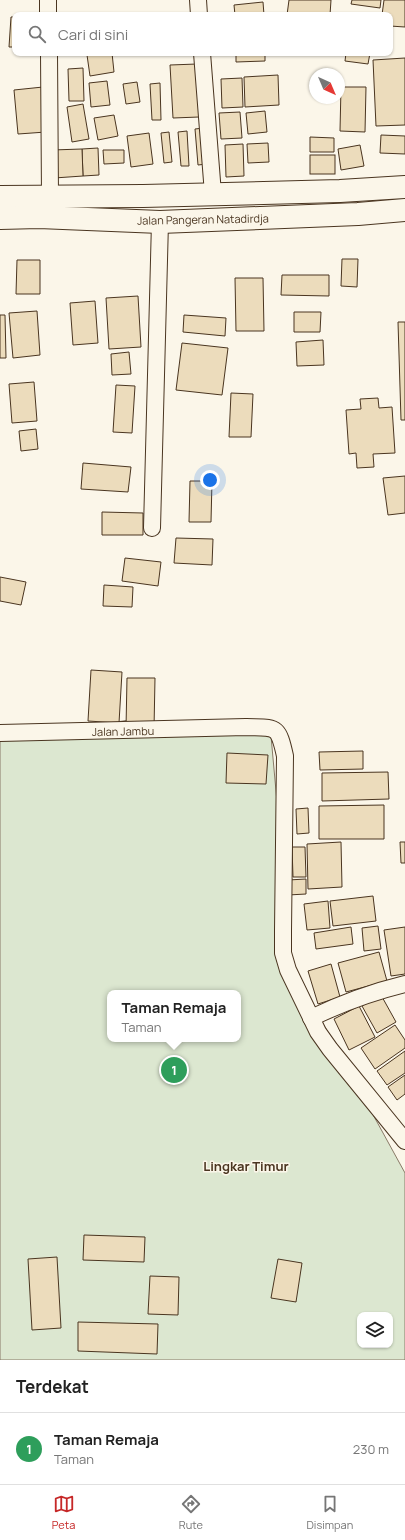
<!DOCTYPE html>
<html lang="id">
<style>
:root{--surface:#fff;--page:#f2f2f2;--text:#222;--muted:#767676;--line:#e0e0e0;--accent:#c62828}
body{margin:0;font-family:Manrope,sans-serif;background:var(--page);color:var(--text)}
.controls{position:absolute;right:12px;bottom:12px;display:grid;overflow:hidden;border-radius:8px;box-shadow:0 1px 3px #0004}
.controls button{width:36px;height:36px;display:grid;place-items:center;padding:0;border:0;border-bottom:1px solid var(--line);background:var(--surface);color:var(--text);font:20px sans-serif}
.compass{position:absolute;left:309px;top:68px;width:36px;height:36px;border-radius:50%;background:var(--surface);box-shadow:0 1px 3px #0004;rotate:136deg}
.you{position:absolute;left:210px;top:480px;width:14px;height:14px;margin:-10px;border:3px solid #fff;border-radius:50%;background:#1a73e8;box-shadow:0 0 0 6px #1a73e833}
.badge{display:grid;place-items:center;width:26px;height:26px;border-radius:50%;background:var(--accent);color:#fff;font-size:13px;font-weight:700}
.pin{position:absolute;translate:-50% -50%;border:2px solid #fff;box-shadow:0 1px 4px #0006}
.popup{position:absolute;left:107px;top:990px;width:134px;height:52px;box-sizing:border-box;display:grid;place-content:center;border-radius:8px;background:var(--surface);filter:drop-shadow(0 1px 3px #0005);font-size:13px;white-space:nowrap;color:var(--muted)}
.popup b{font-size:15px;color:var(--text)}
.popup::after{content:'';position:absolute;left:50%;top:100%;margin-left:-8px;border:8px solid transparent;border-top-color:var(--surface)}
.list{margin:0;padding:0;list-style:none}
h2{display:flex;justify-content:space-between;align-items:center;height:52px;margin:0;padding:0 16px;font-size:17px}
h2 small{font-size:13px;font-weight:400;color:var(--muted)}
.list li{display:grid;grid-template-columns:26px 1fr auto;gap:12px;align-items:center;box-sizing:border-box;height:72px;padding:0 16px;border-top:1px solid var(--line)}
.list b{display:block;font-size:15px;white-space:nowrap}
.list p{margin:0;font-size:13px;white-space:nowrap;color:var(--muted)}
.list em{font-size:13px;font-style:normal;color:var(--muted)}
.icon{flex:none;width:22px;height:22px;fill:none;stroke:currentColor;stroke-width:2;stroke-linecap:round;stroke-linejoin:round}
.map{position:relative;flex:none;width:405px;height:1360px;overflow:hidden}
.search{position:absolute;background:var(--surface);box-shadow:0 1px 3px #0004;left:12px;right:12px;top:12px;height:44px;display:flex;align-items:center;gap:10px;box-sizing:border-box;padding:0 14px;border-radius:8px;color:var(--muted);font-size:15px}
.sheet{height:124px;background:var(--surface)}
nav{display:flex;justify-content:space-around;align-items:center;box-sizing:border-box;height:56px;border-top:1px solid var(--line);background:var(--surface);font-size:11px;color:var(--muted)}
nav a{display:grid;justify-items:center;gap:2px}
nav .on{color:var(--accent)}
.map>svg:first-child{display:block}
.green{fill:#dce7d0;stroke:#887966;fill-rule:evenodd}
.building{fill:#ecdcbc;stroke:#4a3520}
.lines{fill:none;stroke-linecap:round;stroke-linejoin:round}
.street-casing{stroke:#4a3520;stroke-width:18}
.primary-casing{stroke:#4a3520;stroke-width:24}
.street{stroke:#fbf6e9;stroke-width:16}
.primary{stroke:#fbf6e9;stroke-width:22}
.labels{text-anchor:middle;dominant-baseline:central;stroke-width:3;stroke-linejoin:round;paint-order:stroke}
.street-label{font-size:11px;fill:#4a3520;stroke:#fbf6e9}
.quarter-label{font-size:13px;font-weight:bold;fill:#4a3520;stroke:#fbf6e9}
</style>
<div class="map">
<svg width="405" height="1360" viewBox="0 0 405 1360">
<rect width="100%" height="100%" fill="#fbf6e9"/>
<path class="green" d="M129,720L271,736L292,967L405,1173V1360H0V741ZM110,993H238V1039H110ZM360,1315H390V1345H360Z"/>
<g class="building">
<path d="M289,0H331L330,15H287Z"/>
<path d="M352,0H381L380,8L351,4Z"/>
<path d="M384,0H405V27L390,26V15H382Z"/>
<path d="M263,2L264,15H235L234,5Z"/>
<path d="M11,17H15V47H9Z"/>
<path d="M100,53H112L114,72L90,76L87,55Z"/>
<path d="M236,53H265V61L236,62Z"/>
<path d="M346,53H370L368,64L345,61Z"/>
<path d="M405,58V125L376,126L373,60Z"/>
<path d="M197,64L199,117L173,118L170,65Z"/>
<path d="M83,68L84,101H69L68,69Z"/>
<path d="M278,75L279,105L245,107L244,77Z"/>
<path d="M242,78L243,107L222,108L221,79Z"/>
<path d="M107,81L110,105L91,107L89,83Z"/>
<path d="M137,82L140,102L126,104L123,84Z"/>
<path d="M160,83L161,120H152L150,84Z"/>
<path d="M43,87L46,132L18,134L14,90Z"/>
<path d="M341,87H366L365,132L340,131Z"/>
<path d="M83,104L89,139L72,142L67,107Z"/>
<path d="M265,111L267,132L248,134L246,113Z"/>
<path d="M240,112L242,138L221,139L219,113Z"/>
<path d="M114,115L118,136L98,140L94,118Z"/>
<path d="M204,128L207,164L198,165L195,129Z"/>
<path d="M187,131L189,166H181L178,132Z"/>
<path d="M169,132L172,162L164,163L161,133Z"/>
<path d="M149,133L153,164L131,167L127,136Z"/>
<path d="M381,135L405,136V154L380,153Z"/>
<path d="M310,137L334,138V152H310Z"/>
<path d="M268,143L269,162L248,163L247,144Z"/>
<path d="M243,144L244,176L226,177L225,145Z"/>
<path d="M360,145L364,166L341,170L338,149Z"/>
<path d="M98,148L99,175L83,176L82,149Z"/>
<path d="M82,149L83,176L54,178L52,150Z"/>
<path d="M103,150H124V163L104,164Z"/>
<rect x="310" y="155" width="25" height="19"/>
<path d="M342,259H358L357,287L341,286Z"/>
<path d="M17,260H40V294H16Z"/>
<path d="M282,275H329V296L281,295Z"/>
<path d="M235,278H263L264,331H236Z"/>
<path d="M138,296L141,347L109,349L106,298Z"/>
<path d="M95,301L98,343L73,345L70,303Z"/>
<path d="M37,311L40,355L13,358L9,313Z"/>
<path d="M294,312H321L320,332H294Z"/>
<path d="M0,315H5L6,358H0Z"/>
<path d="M184,315L226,318L225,336L183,332Z"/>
<path d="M398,322H405V420H401Z"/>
<path d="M323,340L324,365L297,366L296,342Z"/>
<path d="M182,343L228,348L222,395L176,390Z"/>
<path d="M129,352L131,374L112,375L111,354Z"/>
<path d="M34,382L37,421L12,423L9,384Z"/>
<path d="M116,385L135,386L132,433L113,432Z"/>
<path d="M231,393L253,394L251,437H229Z"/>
<path d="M378,398L379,408L392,407L395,453L373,454L374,467L357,468L356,453L349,454L346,410L361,409L360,399Z"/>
<path d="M36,429L38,449L21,451L19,431Z"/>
<path d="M83,463L131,467L128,492L81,489Z"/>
<path d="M405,476V513L388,515L383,478Z"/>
<path d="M190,481H212L211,522H189Z"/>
<path d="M102,512L143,513V535H102Z"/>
<path d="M176,538L213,539L212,565L174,563Z"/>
<path d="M125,558L161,562L158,586L122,581Z"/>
<path d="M0,577L26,582L21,605L0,601Z"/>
<path d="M104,585L133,587L132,607L103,606Z"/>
<path d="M91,670L122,672L119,723L88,721Z"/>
<path d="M127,678H155L154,729L126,728Z"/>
<path d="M363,751V769L320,770L319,752Z"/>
<path d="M227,753L268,755L266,784L226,783Z"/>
<path d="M388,772L389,799L322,801V773Z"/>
<path d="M384,805V839H319V806Z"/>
<path d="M308,808L309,833L297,834L296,809Z"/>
<path d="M341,842L342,887L308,889L307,844Z"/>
<path d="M400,842H405V863H401Z"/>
<path d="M292,847H305L306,877H293Z"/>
<path d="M306,879V894L288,895V880Z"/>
<path d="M373,896L376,921L333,926L330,901Z"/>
<path d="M328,901L330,928L307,930L304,904Z"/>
<path d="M378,926L381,949L364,951L362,928Z"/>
<path d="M351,927L353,944L316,949L314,933Z"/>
<path d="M405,927V974L391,976L384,930Z"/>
<path d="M379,952L387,981L346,992L338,963Z"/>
<path d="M331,964L340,997L318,1004L308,971Z"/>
<path d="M381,995L396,1022L377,1033L362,1006Z"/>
<path d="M359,1006L375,1037L349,1050L334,1019Z"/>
<path d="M395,1025L405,1040V1048L375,1069L361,1048Z"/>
<path d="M405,1051V1073L387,1085L377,1071Z"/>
<path d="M405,1075V1094L397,1100L388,1087Z"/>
<path d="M84,1235L145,1237L144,1262L83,1260Z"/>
<path d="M57,1257L61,1328L32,1330L28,1259Z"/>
<path d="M278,1259L302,1263L296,1302L271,1298Z"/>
<path d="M150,1276L179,1277L178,1315L148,1314Z"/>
<path d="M78,1322L158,1324L157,1354L78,1351Z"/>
</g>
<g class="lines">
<defs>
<g id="street">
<path d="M48,0V15"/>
<path d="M198,0L199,15"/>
<path d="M49,53L50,197"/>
<path d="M202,53L213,194"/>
<path d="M152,528L160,222"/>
<path d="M0,733L246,727C276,728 278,724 285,756L283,931V953L288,970L318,1032L330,1049L405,1141"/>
<path d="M311,1018C342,1003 372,992 405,984"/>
</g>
<g id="primary">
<path d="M0,197L143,196L340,191L405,187"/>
<path d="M0,218L39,217L160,222L358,214L405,210"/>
</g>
</defs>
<use href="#street" class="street-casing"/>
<use href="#primary" class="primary-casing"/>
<use href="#street" class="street"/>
<use href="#primary" class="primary"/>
</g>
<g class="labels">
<g class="street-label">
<text transform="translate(203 219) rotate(-1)">Jalan Pangeran Natadirdja</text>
<text transform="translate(123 731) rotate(-1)">Jalan Jambu</text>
</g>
<g class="quarter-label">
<text x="246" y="1166">Lingkar Timur</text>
</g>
</g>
</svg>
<div class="controls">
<button><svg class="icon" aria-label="layers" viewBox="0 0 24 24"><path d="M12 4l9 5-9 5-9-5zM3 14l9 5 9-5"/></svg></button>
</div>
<svg class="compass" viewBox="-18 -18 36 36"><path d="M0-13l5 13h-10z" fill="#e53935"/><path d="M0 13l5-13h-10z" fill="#767676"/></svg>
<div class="you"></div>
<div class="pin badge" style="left:174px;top:1070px;background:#2e9e5b">1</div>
<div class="popup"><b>Taman Remaja</b>Taman</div>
<div class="search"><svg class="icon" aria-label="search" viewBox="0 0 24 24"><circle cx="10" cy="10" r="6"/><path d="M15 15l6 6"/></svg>Cari di sini</div>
</div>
<section class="sheet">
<h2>Terdekat<small></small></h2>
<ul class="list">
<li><span class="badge" style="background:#2e9e5b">1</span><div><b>Taman Remaja</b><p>Taman</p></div><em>230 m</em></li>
</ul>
</section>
<nav>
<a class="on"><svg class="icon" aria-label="map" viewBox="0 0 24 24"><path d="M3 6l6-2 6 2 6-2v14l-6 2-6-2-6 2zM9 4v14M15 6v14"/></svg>Peta</a>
<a><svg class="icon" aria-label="directions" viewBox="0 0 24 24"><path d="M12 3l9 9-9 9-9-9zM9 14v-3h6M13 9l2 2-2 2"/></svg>Rute</a>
<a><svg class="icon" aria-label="saved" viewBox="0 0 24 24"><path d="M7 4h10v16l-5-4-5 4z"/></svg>Disimpan</a>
</nav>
